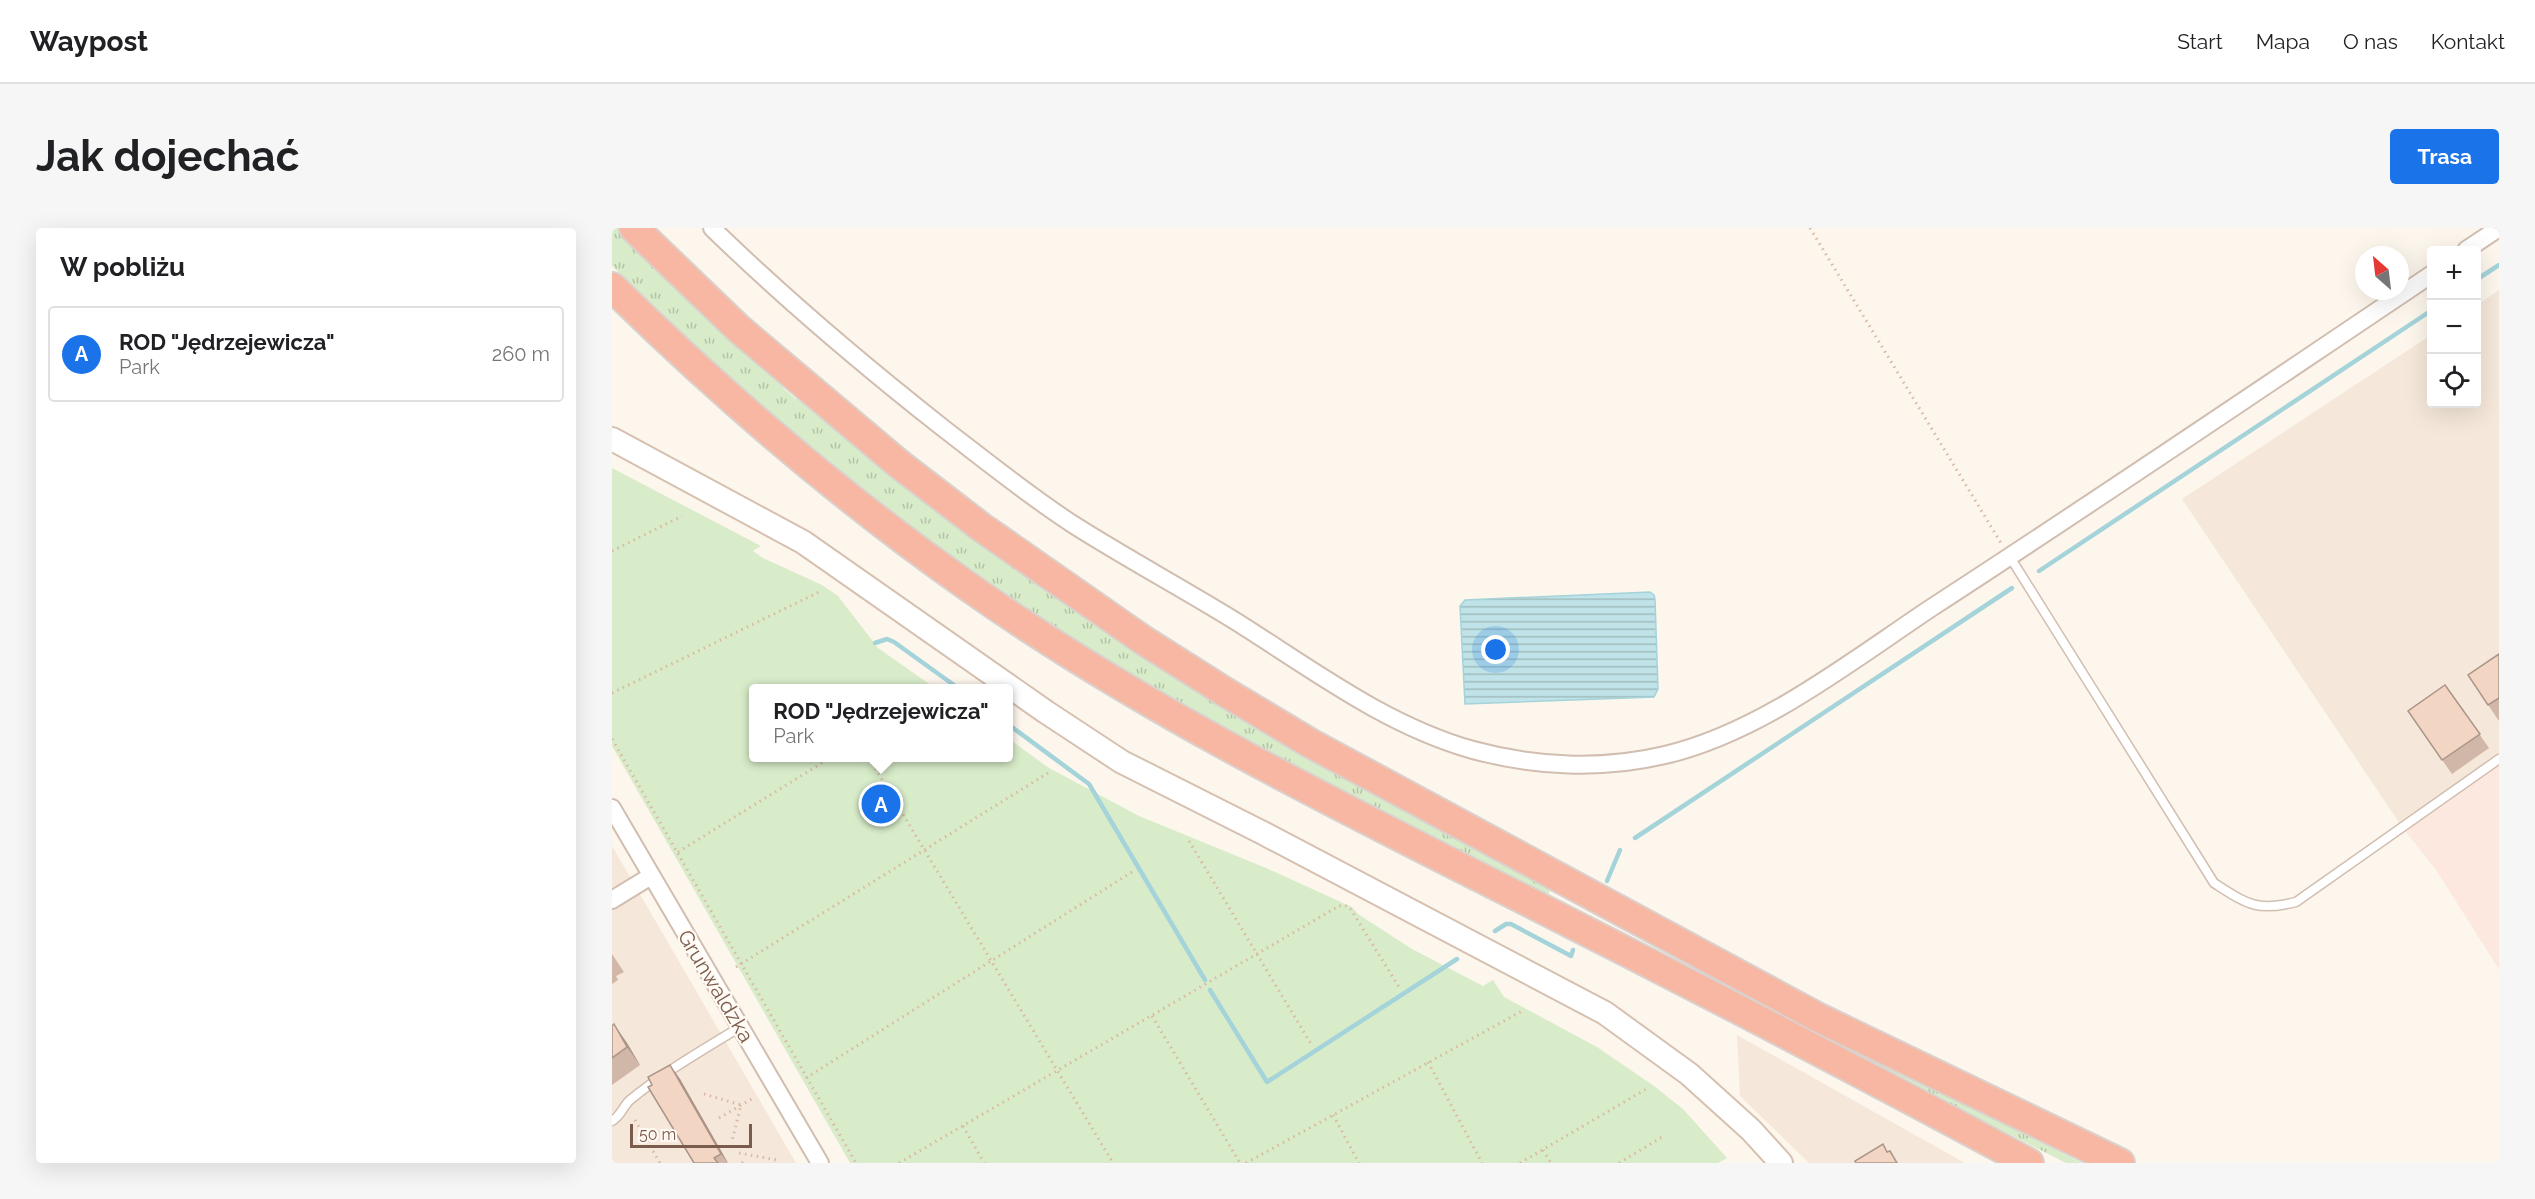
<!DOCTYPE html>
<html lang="pl">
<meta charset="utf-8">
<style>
:root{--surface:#fff;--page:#f6f6f6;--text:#202124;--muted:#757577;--line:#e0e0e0;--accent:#1a73e8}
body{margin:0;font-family:Raleway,sans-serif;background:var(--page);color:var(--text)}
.controls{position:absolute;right:18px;top:18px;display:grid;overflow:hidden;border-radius:6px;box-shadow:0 6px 24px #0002}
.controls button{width:54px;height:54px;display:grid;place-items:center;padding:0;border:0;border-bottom:2px solid var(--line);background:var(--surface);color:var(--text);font:30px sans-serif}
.compass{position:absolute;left:1743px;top:18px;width:54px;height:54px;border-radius:50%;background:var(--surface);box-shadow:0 6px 24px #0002;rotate:332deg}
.scale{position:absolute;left:18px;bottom:15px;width:122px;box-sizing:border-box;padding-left:6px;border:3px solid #7a5c4d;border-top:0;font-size:16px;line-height:21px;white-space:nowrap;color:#7a5c4d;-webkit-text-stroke:4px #fffaf3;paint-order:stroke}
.you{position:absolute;left:884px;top:422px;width:21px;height:21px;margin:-15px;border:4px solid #fff;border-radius:50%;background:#1a73e8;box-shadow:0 0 0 9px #1a73e833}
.badge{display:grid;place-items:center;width:39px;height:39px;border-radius:50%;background:var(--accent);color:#fff;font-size:20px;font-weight:700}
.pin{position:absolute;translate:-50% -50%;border:3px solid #fff;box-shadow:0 2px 6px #0006}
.popup{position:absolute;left:137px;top:456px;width:264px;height:78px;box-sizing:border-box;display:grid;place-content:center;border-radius:6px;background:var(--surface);filter:drop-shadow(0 2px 4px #0005);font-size:20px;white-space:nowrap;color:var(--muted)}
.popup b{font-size:22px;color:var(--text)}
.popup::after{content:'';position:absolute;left:50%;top:100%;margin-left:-12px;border:12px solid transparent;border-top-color:var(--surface)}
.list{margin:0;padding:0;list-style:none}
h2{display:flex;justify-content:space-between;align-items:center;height:78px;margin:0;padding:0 24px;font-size:26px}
h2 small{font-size:20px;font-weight:400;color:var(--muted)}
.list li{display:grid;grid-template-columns:39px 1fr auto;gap:18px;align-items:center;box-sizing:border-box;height:96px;margin:0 12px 12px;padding:0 12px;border:2px solid var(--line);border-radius:6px}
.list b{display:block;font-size:22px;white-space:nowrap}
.list p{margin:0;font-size:20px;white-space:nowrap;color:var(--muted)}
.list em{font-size:20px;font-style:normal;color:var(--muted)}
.icon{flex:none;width:33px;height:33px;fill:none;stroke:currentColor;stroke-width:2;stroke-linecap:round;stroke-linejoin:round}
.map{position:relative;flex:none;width:1887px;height:935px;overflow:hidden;border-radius:6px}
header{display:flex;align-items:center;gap:36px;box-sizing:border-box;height:84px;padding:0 30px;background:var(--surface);border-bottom:2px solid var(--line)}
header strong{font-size:28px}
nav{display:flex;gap:33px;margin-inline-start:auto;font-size:21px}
.intro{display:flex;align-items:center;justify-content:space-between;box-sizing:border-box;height:144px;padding:0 36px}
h1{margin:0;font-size:42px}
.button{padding:15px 27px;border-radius:6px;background:var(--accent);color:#fff;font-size:21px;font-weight:700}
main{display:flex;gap:36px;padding:0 36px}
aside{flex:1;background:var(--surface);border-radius:6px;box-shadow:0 6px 24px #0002}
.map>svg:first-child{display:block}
.residential{fill:#f5e8da}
.commercial{fill:#fde8e0}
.grass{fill:url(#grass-tufts)}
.garden{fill:#d8ecc9}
.water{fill:url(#water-rules);stroke:#a5d3da;stroke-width:1.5}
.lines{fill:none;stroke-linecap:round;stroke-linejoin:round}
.stream{stroke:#a5d3da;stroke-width:4.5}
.lane-casing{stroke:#d1beb0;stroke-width:11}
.street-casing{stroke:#d1beb0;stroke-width:20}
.secondary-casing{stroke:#d6c0b0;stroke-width:26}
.highway-casing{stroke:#dad1cd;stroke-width:32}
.path{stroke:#d9b8a5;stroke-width:3;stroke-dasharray:1.5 4.5;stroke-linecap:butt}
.lane{stroke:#fff;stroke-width:8}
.street{stroke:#fff;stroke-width:16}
.secondary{stroke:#fff;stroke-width:22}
.highway{stroke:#f7b7a3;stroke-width:28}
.wall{fill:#d1b7a8}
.shaded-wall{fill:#aa9588}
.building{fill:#f3d5c3;stroke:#aa9588;stroke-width:1.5}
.labels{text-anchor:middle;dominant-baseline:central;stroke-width:4.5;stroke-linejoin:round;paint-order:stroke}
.street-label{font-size:21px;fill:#7a5c4d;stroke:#fffaf3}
</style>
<header>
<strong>Waypost</strong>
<nav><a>Start</a><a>Mapa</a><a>O nas</a><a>Kontakt</a></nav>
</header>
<div class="intro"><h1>Jak dojechać</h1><a class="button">Trasa</a></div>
<main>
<aside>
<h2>W pobliżu<small></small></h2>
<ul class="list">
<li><span class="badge">A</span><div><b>ROD &quot;Jędrzejewicza&quot;</b><p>Park</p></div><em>260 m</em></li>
</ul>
</aside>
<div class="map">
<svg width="1887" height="935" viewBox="0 0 1887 935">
<defs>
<pattern id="grass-tufts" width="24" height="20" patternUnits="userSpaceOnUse" patternTransform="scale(1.5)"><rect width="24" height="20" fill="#d8ecc9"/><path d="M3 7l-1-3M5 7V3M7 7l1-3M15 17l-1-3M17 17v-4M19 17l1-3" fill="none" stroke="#b4c2a5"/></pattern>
<pattern id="water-rules" width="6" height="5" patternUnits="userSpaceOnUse" patternTransform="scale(1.5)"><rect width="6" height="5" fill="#bfe3e8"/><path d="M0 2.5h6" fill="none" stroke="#a0bbbe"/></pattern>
</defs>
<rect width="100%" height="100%" fill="#fdf6ec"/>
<g class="residential">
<path d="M1887,62V741L1823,640L1790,599L1570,271L1819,107L1820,176H1864L1865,77Z"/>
<path d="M0,618L184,935H0Z"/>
<path d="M1125,807L1353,935H1197L1128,868Z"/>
</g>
<path class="commercial" d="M1887,533V741L1823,640L1790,599Z"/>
<g class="grass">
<path d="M0,0H8L166,149L172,161L184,171L190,170L751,559L938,662L935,670L794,601L510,445L389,364L280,284L179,202L93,127L0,38Z"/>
<path d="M1133,764L1470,935H1454L1131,770Z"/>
</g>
<path class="garden" d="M0,240L149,318L141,323L151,330L210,357L226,368L266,420L323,460H142V530H397V511L437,540L527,588L654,640L740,679L746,686L800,721L871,758L881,752L892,769L985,819L1042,858L1071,881L1115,930L1106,935H238L0,518Z"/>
<path class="water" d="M1038,364L1042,367L1043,371L1046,461L1042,469L853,476L848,378L853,372Z"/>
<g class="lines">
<g class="stream">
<path d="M1864,52L1887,37"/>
<path d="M1427,343L1820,82"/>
<path d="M263,415L275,411L282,414L346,460"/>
<path d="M397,497L477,556L593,752"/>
<path d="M1023,610L1400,360"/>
<path d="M995,653L1008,622"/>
<path d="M883,703L894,696H899L959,728L961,722"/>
<path d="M598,762L655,854L845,731"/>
</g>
<defs>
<g id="lane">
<path d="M1398,329L1602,655C1635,676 1644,684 1684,674L1887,531"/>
<path d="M0,893C9,888 11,878 18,872C52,844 91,822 128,799"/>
</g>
<g id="street">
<path d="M100,0C173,71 251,137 331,200C374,233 417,268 462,297C514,330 568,359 620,391C697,439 772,497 861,522C923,539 990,542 1053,527C1148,505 1238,434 1319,380C1487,271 1653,158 1820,46"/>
<path d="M1854,22L1887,0"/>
<path d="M0,580L208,935"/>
<path d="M0,672L39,648"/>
</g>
<path id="secondary" d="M0,211L191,314L434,484L510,534L651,605L993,785L1077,846L1139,902L1169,935"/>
<g id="highway">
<path d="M22,0L127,101L287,236L369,299L531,412L613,464L698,515L1207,790L1508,935"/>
<path d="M0,59C110,167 228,268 354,357C531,482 725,577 917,674C1085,759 1252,846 1417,935"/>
</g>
</defs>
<use href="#lane" class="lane-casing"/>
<use href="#street" class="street-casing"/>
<use href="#secondary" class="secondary-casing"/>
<use href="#highway" class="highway-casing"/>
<g class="path">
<path d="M1198,0L1389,315"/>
<path d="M0,323L70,288"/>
<path d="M0,465L209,363"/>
<path d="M0,511L244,935"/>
<path d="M257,530L501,935"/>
<path d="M577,613L699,816"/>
<path d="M66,624L218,530"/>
<path d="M124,739L436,545"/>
<path d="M540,788L628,935"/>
<path d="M816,834L870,935"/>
<path d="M194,850L520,644"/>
<path d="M92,866L129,877L120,913"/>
<path d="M721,887L747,935"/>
<path d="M107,890L143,869"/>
<path d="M23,892L48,935"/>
<path d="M351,898L372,935"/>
<path d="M931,922L939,935"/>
<path d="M127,925L165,932L163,935"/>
<path d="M130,935L132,933"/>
<path d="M287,935L727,678L732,677L738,680L787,759"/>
<path d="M634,935L910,783"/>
<path d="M908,935L1036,860"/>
<path d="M1007,935L1050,909"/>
</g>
<use href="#lane" class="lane"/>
<use href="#street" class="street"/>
<use href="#secondary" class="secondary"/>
<use href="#highway" class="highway"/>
</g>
<g class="wall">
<path d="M1887,426V493L1856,447Z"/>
<path d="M1833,457L1877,520L1840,546L1796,483Z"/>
<path d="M0,726L12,744L4,748L6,752L0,756Z"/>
<path d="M0,798L15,815L28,837L0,857Z"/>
<path d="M58,837L68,851L116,935H82L40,857Z"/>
</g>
<g class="shaded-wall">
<path d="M2,796L15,815L28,837L15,819Z"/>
<path d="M58,837L68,851L116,935L109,926Z"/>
</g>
<g class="building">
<path d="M1887,426V470L1876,477L1856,447Z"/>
<path d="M1833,457L1868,506L1830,532L1796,483Z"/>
<path d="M2,796L15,819L0,830V798Z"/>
<path d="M58,837L109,926L102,930L106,935H82L36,859L40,857L36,849Z"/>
<path d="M1271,916L1275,924L1278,923L1285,935H1244L1243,933Z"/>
</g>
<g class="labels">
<g class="street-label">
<text transform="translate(104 758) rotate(59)">Grunwaldzka</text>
</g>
</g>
</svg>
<div class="controls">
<button>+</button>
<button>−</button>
<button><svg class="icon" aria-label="locate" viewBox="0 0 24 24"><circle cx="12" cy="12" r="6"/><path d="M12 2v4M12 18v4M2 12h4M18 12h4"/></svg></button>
</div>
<svg class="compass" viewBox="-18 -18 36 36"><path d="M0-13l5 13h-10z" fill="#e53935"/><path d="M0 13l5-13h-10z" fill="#757577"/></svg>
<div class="scale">50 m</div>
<div class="you"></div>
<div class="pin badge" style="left:269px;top:576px">A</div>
<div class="popup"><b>ROD &quot;Jędrzejewicza&quot;</b>Park</div>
</div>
</main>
